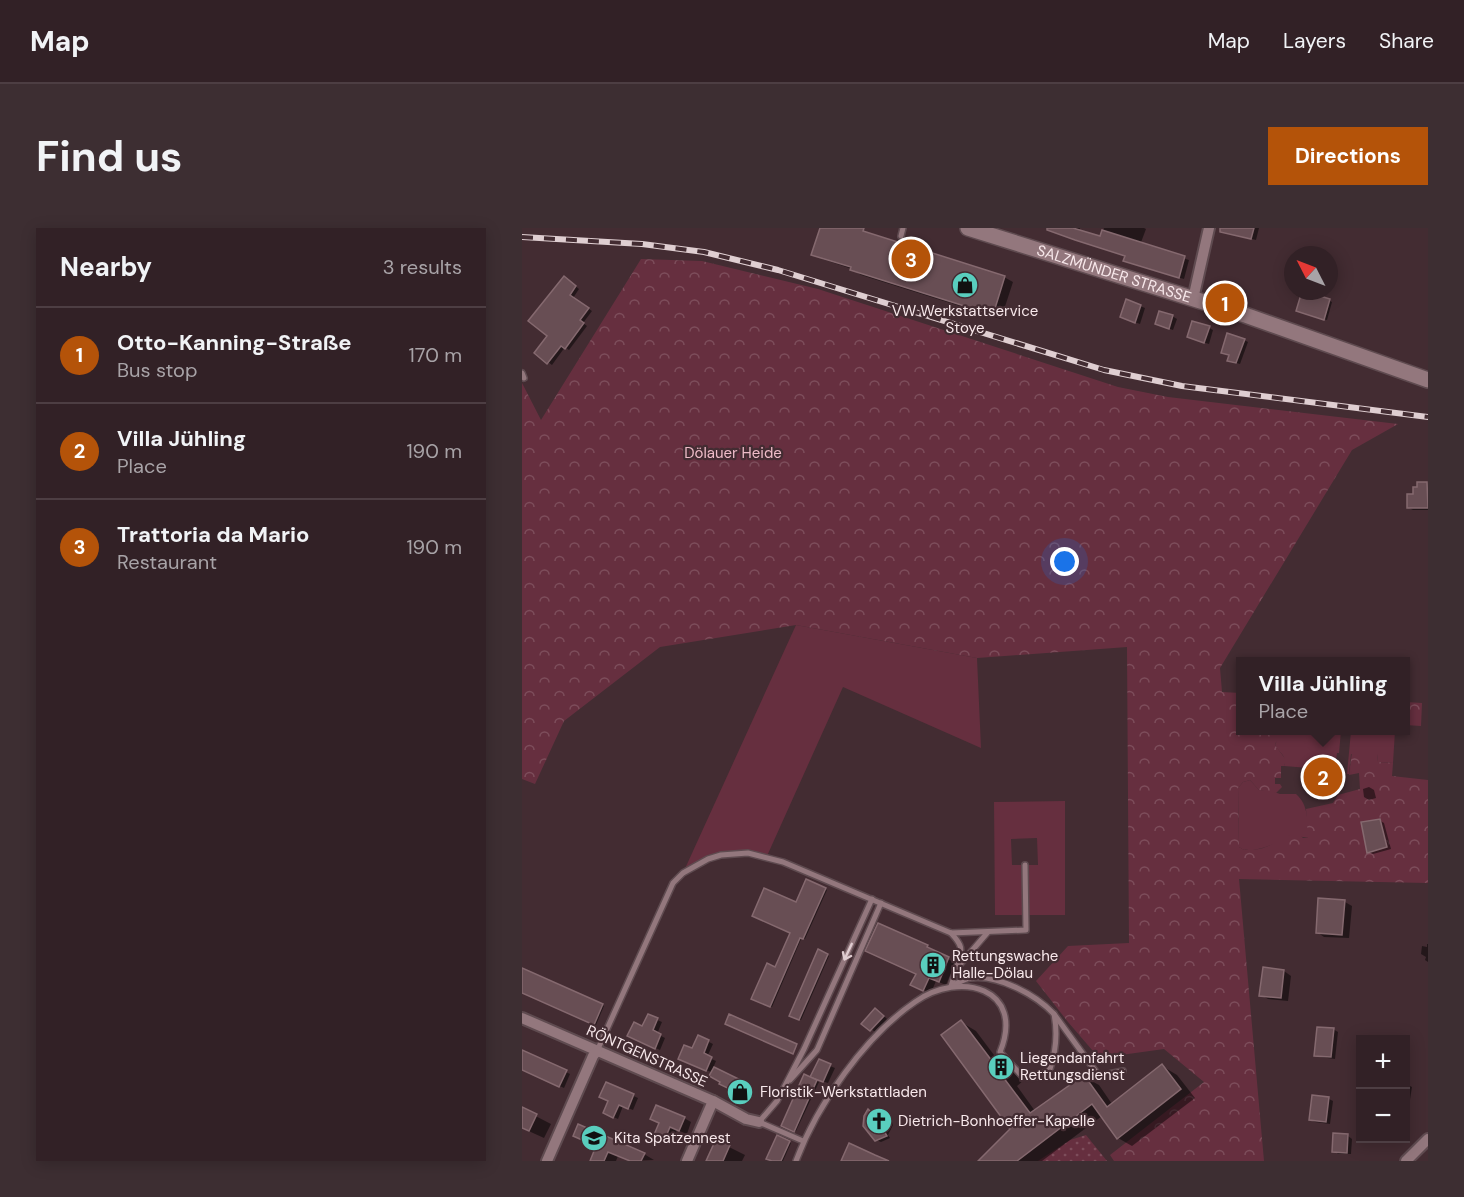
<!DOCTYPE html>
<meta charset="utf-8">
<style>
:root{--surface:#322126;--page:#3d2e32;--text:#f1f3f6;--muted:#a8a3a7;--line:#4d3e43;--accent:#b45309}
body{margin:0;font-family:"DM Sans",sans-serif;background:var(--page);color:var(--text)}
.controls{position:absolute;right:18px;bottom:18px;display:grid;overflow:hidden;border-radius:0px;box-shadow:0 3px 15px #0003}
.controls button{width:54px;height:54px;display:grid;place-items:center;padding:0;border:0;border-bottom:2px solid var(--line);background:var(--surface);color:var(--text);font:30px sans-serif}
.compass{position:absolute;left:762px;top:18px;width:54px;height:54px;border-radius:50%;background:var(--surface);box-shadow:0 3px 15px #0003;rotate:312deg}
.you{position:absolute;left:543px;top:334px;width:21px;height:21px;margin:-15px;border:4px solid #fff;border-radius:50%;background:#1a73e8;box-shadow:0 0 0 9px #1a73e833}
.badge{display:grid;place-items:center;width:39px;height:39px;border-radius:50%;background:var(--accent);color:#fff;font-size:20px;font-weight:700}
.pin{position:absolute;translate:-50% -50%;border:3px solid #fff;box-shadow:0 2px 6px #0006}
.popup{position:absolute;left:714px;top:429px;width:174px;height:78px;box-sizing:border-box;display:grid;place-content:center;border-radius:0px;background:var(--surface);filter:drop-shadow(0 2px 4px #0005);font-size:20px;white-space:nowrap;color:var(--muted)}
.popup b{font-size:22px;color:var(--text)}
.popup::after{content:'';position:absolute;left:50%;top:100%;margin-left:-12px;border:12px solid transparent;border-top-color:var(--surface)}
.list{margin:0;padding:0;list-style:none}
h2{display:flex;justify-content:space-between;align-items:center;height:78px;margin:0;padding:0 24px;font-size:26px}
h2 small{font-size:20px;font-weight:400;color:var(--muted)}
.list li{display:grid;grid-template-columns:39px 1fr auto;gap:18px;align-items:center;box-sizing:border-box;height:96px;padding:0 24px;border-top:2px solid var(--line)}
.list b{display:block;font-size:22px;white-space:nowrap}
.list p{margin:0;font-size:20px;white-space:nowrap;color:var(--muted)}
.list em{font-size:20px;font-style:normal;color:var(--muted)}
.map{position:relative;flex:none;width:906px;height:933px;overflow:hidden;border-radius:0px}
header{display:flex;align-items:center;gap:36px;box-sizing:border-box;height:84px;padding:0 30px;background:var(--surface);border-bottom:2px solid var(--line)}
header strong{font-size:28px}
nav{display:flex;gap:33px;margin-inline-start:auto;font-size:21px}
.intro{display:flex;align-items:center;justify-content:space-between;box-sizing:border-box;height:144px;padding:0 36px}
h1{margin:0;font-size:42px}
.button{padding:15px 27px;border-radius:0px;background:var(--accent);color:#fff;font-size:21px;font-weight:700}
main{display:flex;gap:36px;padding:0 36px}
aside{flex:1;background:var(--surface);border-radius:0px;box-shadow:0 3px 15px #0003}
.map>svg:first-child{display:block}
.grass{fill:#662f3f;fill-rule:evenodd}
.forest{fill:url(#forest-crowns)}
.park{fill:url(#park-dots)}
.shadow{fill:#0007}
.building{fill:#684e54;stroke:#85696f;stroke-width:1.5}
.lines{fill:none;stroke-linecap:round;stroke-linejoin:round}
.service-casing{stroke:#5f4b50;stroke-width:8}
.minor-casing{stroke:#5f4b50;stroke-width:14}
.secondary-casing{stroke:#5f4b50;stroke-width:18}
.service{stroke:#93777d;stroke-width:5}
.minor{stroke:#93777d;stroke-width:10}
.secondary{stroke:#93777d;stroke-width:15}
.rail-casing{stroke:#dfced1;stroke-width:6}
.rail{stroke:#432c32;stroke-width:4;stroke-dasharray:11;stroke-linecap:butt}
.oneway{stroke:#dfccd0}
.labels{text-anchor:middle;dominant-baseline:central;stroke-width:4.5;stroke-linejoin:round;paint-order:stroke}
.street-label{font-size:15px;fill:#f8e8eb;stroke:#432c32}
.poi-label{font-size:15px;fill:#f8e8eb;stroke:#432c32;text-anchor:start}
.park-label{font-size:15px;fill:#efbcc8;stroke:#432c32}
</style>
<header>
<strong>Map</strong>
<nav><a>Map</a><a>Layers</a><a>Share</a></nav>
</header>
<div class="intro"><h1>Find us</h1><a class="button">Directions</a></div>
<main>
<aside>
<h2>Nearby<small>3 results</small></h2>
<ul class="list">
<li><span class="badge">1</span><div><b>Otto-Kanning-Straße</b><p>Bus stop</p></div><em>170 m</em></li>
<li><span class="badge">2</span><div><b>Villa Jühling</b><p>Place</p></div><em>190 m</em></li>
<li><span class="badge">3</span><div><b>Trattoria da Mario</b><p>Restaurant</p></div><em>190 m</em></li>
</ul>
</aside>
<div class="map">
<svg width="906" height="933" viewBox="0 0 906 933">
<defs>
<pattern id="forest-crowns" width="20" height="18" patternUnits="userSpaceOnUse" patternTransform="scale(1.5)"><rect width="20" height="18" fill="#662f3f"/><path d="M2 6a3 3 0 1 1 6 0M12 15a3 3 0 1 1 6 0" fill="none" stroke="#7d4d5b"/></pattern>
<pattern id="park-dots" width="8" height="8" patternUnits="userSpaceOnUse" patternTransform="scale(1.5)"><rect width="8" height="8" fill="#662f3f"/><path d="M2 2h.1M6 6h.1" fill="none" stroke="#7d4d5b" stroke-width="1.8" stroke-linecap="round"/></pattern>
</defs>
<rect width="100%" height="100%" fill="#432c32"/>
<g class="grass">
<path d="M274,397L455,430L459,520L321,459L245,628L199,627L161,645Z"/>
<path d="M756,503H819L817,525H815L814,533L788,532L787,540L762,538C765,527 758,526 753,517L758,505Z"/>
<path d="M829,503H873L871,535L856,534L855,526H829L827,546H825Z"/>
<path d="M728,552L737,562L749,563L758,566H774C787,577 785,594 787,610L768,607C760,613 747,619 736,621C731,622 728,620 722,622L717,619L716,560L721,554Z"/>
<path d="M543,573V687H473L472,574ZM515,610L516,637H490L489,611Z"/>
</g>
<g class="forest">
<path d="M119,31L180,33L296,61L596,159L646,169L876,196L830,222L698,440L700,464L718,465V502L756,503L758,504L757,513L754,514L753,517L764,532L762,538H759V550H753V556H758L760,559L754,565L737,562L728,552L721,554L716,560L717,619L722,622C728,620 731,622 737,621C751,618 762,608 775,604L781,610H786L784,581L811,575L816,567L838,561L837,545L827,547L830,524H853L855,526L856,534L871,535L870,548L906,552V655L717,651L742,933H592L588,927L682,854L642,821L577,830L546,794L514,753L546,718L607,715L605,419L455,430L274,397L138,419L42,493L13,556L0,551V155L19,192Z"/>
<path d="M884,474L900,475L899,498L884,497Z"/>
</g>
<path class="park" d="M564,907L585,933H516L548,912Z"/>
<g class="shadow">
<path d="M299,0H329L482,49L491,54L479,91L339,47L330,41L300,31L291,26Z"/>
<path d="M536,0H558L557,3L578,10L582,0H622L624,1L618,17L667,32L662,51L608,35L603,32L604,28Z"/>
<path d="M712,0H737L734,12L711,6Z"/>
<path d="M46,52L57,61L51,70L70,83L61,95L65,98L47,122L43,119L30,137L26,134Z"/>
<path d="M775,63L799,65L802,66L801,70L810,74L805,92L779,84L780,70L774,67Z"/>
<path d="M605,73L623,80L618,96L604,91Z"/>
<path d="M650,88L655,91L651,102L635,96Z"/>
<path d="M687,100L691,102L687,116L671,111Z"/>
<path d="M722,112L726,114L718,136L711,134Z"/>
<path d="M905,255L906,282H891L887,280L892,267Z"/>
<path d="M789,533L818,536L816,560L788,557Z"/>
<path d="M847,559L852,562L854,570L847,572L842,569L841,561Z"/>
<path d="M857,592L862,595L869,621L851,626L846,624Z"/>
<path d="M285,653L305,662L283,711L280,709L250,779L231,770L254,741L269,704L275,676Z"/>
<path d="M823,674L830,678L827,710L802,709L795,704Z"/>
<path d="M905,716H906V734L903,732L904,729L899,726L900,718L905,719Z"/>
<path d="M405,719L433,735L424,757L414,753L409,765L397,760Z"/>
<path d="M297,723L307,728L279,792L269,787Z"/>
<path d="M742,741L762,743L769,748L766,773L746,771L739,767Z"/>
<path d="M0,742L82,778L74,797L0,764Z"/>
<path d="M358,784L365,791L353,804L342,795Z"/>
<path d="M126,788L140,794L135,806L143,810L138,822L111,810L121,800Z"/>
<path d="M439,794L454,803L475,831L490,839L501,853L495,858L513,883L562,849L577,857L590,876L640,838L655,847L673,870L610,918L596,910L580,888L520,933H458L490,901Z"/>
<path d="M811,801L816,804L813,831L798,829L794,827Z"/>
<path d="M177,809L191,816L185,829L194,833L191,840L230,860L223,877L214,873L213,863L191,845L162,832L171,822Z"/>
<path d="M0,823L48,846L42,860L0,841Z"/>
<path d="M308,838L313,840L306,855L297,852Z"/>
<path d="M283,848L297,854L274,903L261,897Z"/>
<path d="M85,856L116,870L111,882L101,878L96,891L87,887L88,873Z"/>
<path d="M884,856L890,859L887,878L884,877Z"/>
<path d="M807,871L811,873L808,896L793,894L788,892Z"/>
<path d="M0,881L29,896L22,910L0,900Z"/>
<path d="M358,884L369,890L371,897L366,907L368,910L359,914L354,912L351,885Z"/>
<path d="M162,890L169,894L165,906L155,902L149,916L133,908L138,896Z"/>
<path d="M813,907L826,908L830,911L829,926H816L812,923Z"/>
<path d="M53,908L122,926L132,932L108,933L96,928L94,933H69L75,919Z"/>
<path d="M255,909L269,915L261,933H253Z"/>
<path d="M195,913L223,927L220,933H186Z"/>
</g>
<g class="building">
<path d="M298,0H342L341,3L483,48L471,87L328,42L329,39L289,27Z"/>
<path d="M525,0H551L578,8L580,2L663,28L657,50L601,33L603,28L553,12L525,2Z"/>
<path d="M698,0H732L729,11L698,4Z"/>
<path d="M42,48L54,58L48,67L67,80L58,92L62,95L43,121L39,118L25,136L12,125L25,108L6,93Z"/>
<path d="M780,63H800L798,68L808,71L802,92L774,83Z"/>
<path d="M604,71L619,77L613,95L598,89Z"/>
<path d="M637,83L651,87L647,101L633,96Z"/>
<path d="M670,93L688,98L682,115L665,109Z"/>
<path d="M705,105L723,111L714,135L705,133L707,127L699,125Z"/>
<path d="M895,254H905L906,280H885V266H891V259H895Z"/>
<path d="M788,532L816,533L815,560L786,558Z"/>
<path d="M858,591L865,619L845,625L839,594Z"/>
<path d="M284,651L304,660L281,711L278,710L248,779L229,771L245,735L253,739L268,705L230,688L242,660L274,674Z"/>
<path d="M796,670L823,672L820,707L794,705Z"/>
<path d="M356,695L406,717L405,719L427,729L417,754L407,750L401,763L388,757L394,746L343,723Z"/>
<path d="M296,721L306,726L277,792L267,788Z"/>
<path d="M741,739L762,742L759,770L737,768Z"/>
<path d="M0,740L81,776L72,797L0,765Z"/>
<path d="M353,780L362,788L348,803L339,796Z"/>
<path d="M126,786L136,790L131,802L139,806L133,821L105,808L112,794L120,798Z"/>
<path d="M207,786L275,816L271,826L203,796Z"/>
<path d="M439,792L470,833L476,829L488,845L481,849L508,885L562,847L585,879L640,836L659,861L595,911L570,876L495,933H456L488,901L419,807Z"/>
<path d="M795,799L812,800L809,829L792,828Z"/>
<path d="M176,807L187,812L182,825L190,829L184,843L156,831L162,817L170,820Z"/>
<path d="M0,822L45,842L37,859L0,842Z"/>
<path d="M297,831L309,836L301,854L288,849Z"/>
<path d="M192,839L227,856L218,875L208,871L212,863L197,856L198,854L187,848Z"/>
<path d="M282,846L295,852L272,904L259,898Z"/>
<path d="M84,854L112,866L106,881L97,877L91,890L81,885L86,873L77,869Z"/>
<path d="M790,867L807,869L804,894L787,892Z"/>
<path d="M134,877L163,889L157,903L148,899L142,913L131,909L137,895L128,891Z"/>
<path d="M0,879L15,886L7,903L0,900Z"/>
<path d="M346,881L349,884H362L367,890L366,897L362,903L365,908L353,913L341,898L342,888Z"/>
<path d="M56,896L123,925L119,933H108L86,924L82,933H68L74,918L51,908Z"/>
<path d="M811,905L826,906L825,925L810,924Z"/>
<path d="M255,907L268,913L259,933H250L244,931Z"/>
<path d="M194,911L208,917L201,933H184Z"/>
<path d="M327,915L353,927L367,933H319Z"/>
</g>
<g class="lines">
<defs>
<g id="service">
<path d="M379,8L381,0"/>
<path d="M0,145L2,150"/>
<path d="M429,705C442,719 440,721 435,739"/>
<path d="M431,757C436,755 442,751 448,750C476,746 514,767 532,786L577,848L601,843"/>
<path d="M429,758L435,740L466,704"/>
<path d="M75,823L151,655L161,645L186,631L199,627L226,625L261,634L429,705L504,702L503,637"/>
<path d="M268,852L295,822L359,675"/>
<path d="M281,913L237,894L255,873L282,821L350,671"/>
<path d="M274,933C295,877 343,808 393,774C438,742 504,760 478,824L500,848L516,849L528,841C534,823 536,806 532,786"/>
</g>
<g id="minor">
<path d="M671,71L687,0"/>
<path d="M0,790L191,873L224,891L237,894"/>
<path d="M25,933L71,828L75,823"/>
<path d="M165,933L191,873"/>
<path d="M884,933L906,911"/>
</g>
<g id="secondary">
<path id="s1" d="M446,0L723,87L906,152"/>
</g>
</defs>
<use href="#service" class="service-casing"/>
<use href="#minor" class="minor-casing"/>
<use href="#secondary" class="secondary-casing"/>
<use href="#service" class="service"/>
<use href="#minor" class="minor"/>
<use href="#secondary" class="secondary"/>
<defs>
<path id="rail" d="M0,9L120,16L182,24L256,42L582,142L660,158L906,189"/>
</defs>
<use href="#rail" class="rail-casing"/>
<use href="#rail" class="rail"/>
</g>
<defs><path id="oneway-shaft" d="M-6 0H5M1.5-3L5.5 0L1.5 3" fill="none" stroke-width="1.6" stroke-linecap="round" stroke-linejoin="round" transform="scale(1.5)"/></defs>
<use class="oneway" href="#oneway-shaft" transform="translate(326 724) rotate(115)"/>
<defs>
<symbol id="shop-disc" viewBox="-11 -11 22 22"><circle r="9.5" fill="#59cebe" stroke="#432c32"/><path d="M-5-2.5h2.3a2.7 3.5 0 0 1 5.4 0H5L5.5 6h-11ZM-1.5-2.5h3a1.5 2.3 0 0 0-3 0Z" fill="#111"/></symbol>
<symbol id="building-disc" viewBox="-11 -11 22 22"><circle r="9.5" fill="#59cebe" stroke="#432c32"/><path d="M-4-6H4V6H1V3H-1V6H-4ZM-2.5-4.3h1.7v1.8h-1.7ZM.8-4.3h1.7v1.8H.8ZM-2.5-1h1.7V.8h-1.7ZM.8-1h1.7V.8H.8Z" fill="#111"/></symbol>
<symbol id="church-disc" viewBox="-11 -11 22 22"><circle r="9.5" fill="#59cebe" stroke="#432c32"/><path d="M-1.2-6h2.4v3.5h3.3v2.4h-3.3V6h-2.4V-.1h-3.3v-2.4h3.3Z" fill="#111"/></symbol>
<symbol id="school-disc" viewBox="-11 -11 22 22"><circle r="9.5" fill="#59cebe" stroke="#432c32"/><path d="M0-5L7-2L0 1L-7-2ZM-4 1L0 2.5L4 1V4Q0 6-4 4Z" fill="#111"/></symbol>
</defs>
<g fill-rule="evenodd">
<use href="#shop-disc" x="428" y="42" width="30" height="30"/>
<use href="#building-disc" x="396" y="722" width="30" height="30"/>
<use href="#building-disc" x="464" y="824" width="30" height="30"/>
<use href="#shop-disc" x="203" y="849" width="30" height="30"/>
<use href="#church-disc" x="342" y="878" width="30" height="30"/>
<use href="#school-disc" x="57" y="895" width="30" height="30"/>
</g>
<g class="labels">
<g class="street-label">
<text stroke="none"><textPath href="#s1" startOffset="153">SALZMÜNDER STRASSE</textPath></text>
<text transform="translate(125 828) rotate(24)">RÖNTGENSTRASSE</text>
</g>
<g class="poi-label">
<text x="443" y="83" text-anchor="middle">VW Werkstattservice<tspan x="443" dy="17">Stoye</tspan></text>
<text x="430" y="728">Rettungswache<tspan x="430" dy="17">Halle-Dölau</tspan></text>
<text x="498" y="830">Liegendanfahrt<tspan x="498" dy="17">Rettungsdienst</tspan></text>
<text x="238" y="864">Floristik-Werkstattladen</text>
<text x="376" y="893">Dietrich-Bonhoeffer-Kapelle</text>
<text x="92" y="910">Kita Spatzennest</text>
</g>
<g class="park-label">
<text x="211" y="225">Dölauer Heide</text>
</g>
</g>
</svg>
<div class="controls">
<button>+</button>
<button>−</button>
</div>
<svg class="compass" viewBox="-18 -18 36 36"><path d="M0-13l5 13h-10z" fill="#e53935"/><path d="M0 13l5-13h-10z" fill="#a8a3a7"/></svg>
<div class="you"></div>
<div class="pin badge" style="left:703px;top:75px">1</div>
<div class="pin badge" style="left:801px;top:549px">2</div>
<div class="popup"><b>Villa Jühling</b>Place</div>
<div class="pin badge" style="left:389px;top:31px">3</div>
</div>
</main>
